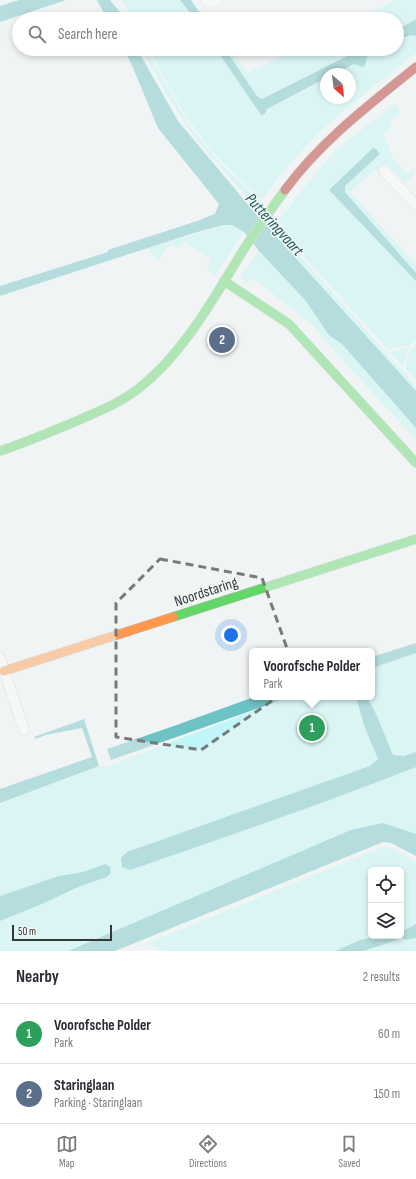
<!DOCTYPE html>
<meta charset="utf-8">
<style>
:root{--surface:#fff;--page:#f7f7f7;--text:#2b2b33;--muted:#7c7c81;--line:#e1e1e2;--accent:#777a7a}
body{margin:0;font-family:"Sofia Sans Condensed",sans-serif;background:var(--page);color:var(--text)}
.controls{position:absolute;right:12px;bottom:12px;display:grid;overflow:hidden;border-radius:6px;box-shadow:0 2px 6px #0003}
.controls button{width:36px;height:36px;display:grid;place-items:center;padding:0;border:0;border-bottom:1px solid var(--line);background:var(--surface);color:var(--text);font:20px sans-serif}
.compass{position:absolute;left:320px;top:68px;width:36px;height:36px;border-radius:50%;background:var(--surface);box-shadow:0 2px 6px #0003;rotate:152deg}
.scale{position:absolute;left:12px;bottom:10px;width:100px;box-sizing:border-box;padding-left:4px;border:2px solid #363838;border-top:0;font-size:11px;line-height:14px;white-space:nowrap;color:#363838;-webkit-text-stroke:3px #f0f5f5;paint-order:stroke}
.you{position:absolute;left:231px;top:635px;width:14px;height:14px;margin:-10px;border:3px solid #fff;border-radius:50%;background:#1a73e8;box-shadow:0 0 0 6px #1a73e833}
.badge{display:grid;place-items:center;width:26px;height:26px;border-radius:50%;background:var(--accent);color:#fff;font-size:13px;font-weight:700}
.pin{position:absolute;translate:-50% -50%;border:2px solid #fff;box-shadow:0 1px 4px #0006}
.popup{position:absolute;left:249px;top:648px;width:126px;height:52px;box-sizing:border-box;display:grid;place-content:center;border-radius:6px;background:var(--surface);filter:drop-shadow(0 1px 3px #0005);font-size:13px;white-space:nowrap;color:var(--muted)}
.popup b{font-size:15px;color:var(--text)}
.popup::after{content:'';position:absolute;left:50%;top:100%;margin-left:-8px;border:8px solid transparent;border-top-color:var(--surface)}
.list{margin:0;padding:0;list-style:none}
h2{display:flex;justify-content:space-between;align-items:center;height:52px;margin:0;padding:0 16px;font-size:17px}
h2 small{font-size:13px;font-weight:400;color:var(--muted)}
.list li{display:grid;grid-template-columns:26px 1fr auto;gap:12px;align-items:center;box-sizing:border-box;height:60px;padding:0 16px;border-top:1px solid var(--line)}
.list b{display:block;font-size:15px;white-space:nowrap}
.list p{margin:0;font-size:13px;white-space:nowrap;color:var(--muted)}
.list em{font-size:13px;font-style:normal;color:var(--muted)}
.icon{flex:none;width:22px;height:22px;fill:none;stroke:currentColor;stroke-width:2;stroke-linecap:round;stroke-linejoin:round}
.map{position:relative;flex:none;width:416px;height:951px;overflow:hidden}
.search{position:absolute;background:var(--surface);box-shadow:0 2px 6px #0003;left:12px;right:12px;top:12px;height:44px;display:flex;align-items:center;gap:10px;box-sizing:border-box;padding:0 14px;border-radius:22px;color:var(--muted);font-size:15px}
.sheet{height:172px;background:var(--surface)}
nav{display:flex;justify-content:space-around;align-items:center;box-sizing:border-box;height:56px;border-top:1px solid var(--line);background:var(--surface);font-size:11px;color:var(--muted)}
nav a{display:grid;justify-items:center;gap:2px}
nav .on{color:var(--accent)}
.map>svg:first-child{display:block}
.green{fill:#c0f6f7}
.water{fill:#6dc2c4}
.lines{fill:none;stroke-linecap:round;stroke-linejoin:round}
.street-casing{stroke:#c7c9c9;stroke-width:11}
.fast-casing{stroke:#c7c9c9;stroke-width:10}
.slow-casing{stroke:#c7c9c9;stroke-width:10}
.jam-casing{stroke:#c7c9c9;stroke-width:10}
.street{stroke:#fdfdfd;stroke-width:10}
.fast{stroke:#63d668;stroke-width:9}
.slow{stroke:#ff974d;stroke-width:9}
.jam{stroke:#b3261e;stroke-width:9}
.marked{fill:none;stroke:#777a7a;stroke-width:3;stroke-dasharray:8 5;stroke-linejoin:round}
.labels{text-anchor:middle;dominant-baseline:central;stroke-width:3;stroke-linejoin:round;paint-order:stroke}
.street-label{font-size:15px;fill:#363838;stroke:#f0f5f5}
.water-label{font-size:16px;font-style:italic;fill:#1c5b5d;stroke:#f0f5f5}
</style>
<div class="map">
<svg width="416" height="951" viewBox="0 0 416 951">
<rect width="100%" height="100%" fill="#f1f4f4"/>
<g class="green">
<path d="M122,0H180L195,19H134Z"/>
<path d="M396,0H416V19L397,30V19H358Z"/>
<path d="M410,35L416,36V53L348,107L322,130L295,158L278,178L262,200C239,179 215,157 197,131C178,106 164,77 149,49H216L261,115L265,114L267,109L326,78V98H350V74H335L354,64L365,66L367,57L383,49H397V41Z"/>
<path d="M142,49H146L190,127L221,164L262,203L257,211C238,184 214,162 194,136C175,111 157,77 142,49Z"/>
<path d="M225,49H231L247,73L297,49H361L262,99L257,96Z"/>
<path d="M394,104L398,106L399,113L396,117L389,119L391,128L383,132L394,160L407,174L414,171L415,173L405,183L387,165L378,173L375,170L350,192L416,265V273L345,192V186L380,154L373,148L329,190L416,281V339L410,345L388,349L295,247L279,220L315,174L335,151Z"/>
<path d="M223,225H232L244,232L215,275L206,269L212,260L185,241L178,248L171,243L158,260L150,253L149,248Z"/>
<path d="M274,225H278L293,248L416,386V391L272,231Z"/>
<path d="M259,251L305,300L329,335L342,344L416,428V440L346,364L311,324L253,278L246,285L241,274Z"/>
<path d="M416,343V381L405,368L409,354Z"/>
<path d="M410,347L406,354L403,366L390,352Z"/>
<path d="M416,649V845L373,835L89,951H0V803L99,766H108L290,697H372V666Z"/>
<path d="M383,847L391,848L416,861V924L407,929L401,931V870H371V936H379L360,940L335,951H164L151,945L140,946Z"/>
<path d="M403,938L406,940L416,938V951H364Z"/>
</g>
<g class="water">
<path d="M19,0H66L0,22V6Z"/>
<path d="M97,0H110L120,12L124,19H107Z"/>
<path d="M180,0H191L204,19H195Z"/>
<path d="M416,19V36L410,35L397,41V30Z"/>
<path d="M124,49H137L178,121L255,213L416,391V428L342,344L329,335L305,300L259,251L244,232L232,225H223L194,233L0,296V286L108,252V250L197,221L215,214L219,204L158,128L131,63Z"/>
<path d="M216,49H225L257,96L262,99L361,49H383L367,57L365,66L363,67L354,64L335,74H326V78L267,109L265,114L261,115Z"/>
<path d="M373,148L376,149L380,154L345,186V192L416,273V281L329,190Z"/>
<path d="M416,643V653L372,668V657Z"/>
<path d="M254,697H290L111,760L107,749L171,727Z"/>
<path d="M356,697H367L377,716L393,755L404,756L416,752V767C322,804 226,837 130,870L122,867L121,858L127,852L370,766L378,759L364,725Z"/>
<path d="M84,719L99,766L0,803V789L92,757L82,728L45,735L36,739L34,737Z"/>
<path d="M383,823L416,834V856L391,843L383,842L115,951H68L351,830Z"/>
<path d="M105,864L110,867L111,873L107,877L78,887L42,904L0,921V896L59,876L83,872Z"/>
<path d="M416,924V938L406,940L403,938L364,951H335L360,940L379,936H401V931L407,929Z"/>
</g>
<g class="lines">
<defs>
<g id="street">
<path d="M206,0L209,2L218,0"/>
<path d="M384,171L416,205"/>
<path d="M0,658L24,730"/>
</g>
<g id="fast">
<path d="M224,281L289,324L416,463"/>
<path d="M0,451C27,442 53,431 79,420C99,411 120,403 138,389C181,356 211,303 239,257C253,234 269,212 285,190"/>
<path d="M173,617L416,539"/>
</g>
<path id="slow" d="M4,671L173,617"/>
<path id="jam" d="M285,190C321,141 369,105 416,67"/>
</defs>
<use href="#street" class="street-casing"/>
<use href="#fast" class="fast-casing"/>
<use href="#slow" class="slow-casing"/>
<use href="#jam" class="jam-casing"/>
<use href="#street" class="street"/>
<use href="#fast" class="fast"/>
<use href="#slow" class="slow"/>
<use href="#jam" class="jam"/>
</g>
<path d="M0 0H416V951H0ZM160,559L262,578L299,682L201,750L116,737V603Z" fill="#f1f4f4" fill-opacity=".55" fill-rule="evenodd"/>
<path class="marked" d="M160,559L262,578L299,682L201,750L116,737V603Z"/>
<g class="labels">
<g class="street-label">
<text transform="translate(206 592) rotate(-18)">Noordstaring</text>
</g>
<g class="water-label">
<text transform="translate(274 225) rotate(48)">Putteringvaart</text>
</g>
</g>
</svg>
<div class="controls">
<button><svg class="icon" aria-label="locate" viewBox="0 0 24 24"><circle cx="12" cy="12" r="6"/><path d="M12 2v4M12 18v4M2 12h4M18 12h4"/></svg></button>
<button><svg class="icon" aria-label="layers" viewBox="0 0 24 24"><path d="M12 4l9 5-9 5-9-5zM3 14l9 5 9-5"/></svg></button>
</div>
<svg class="compass" viewBox="-18 -18 36 36"><path d="M0-13l5 13h-10z" fill="#e53935"/><path d="M0 13l5-13h-10z" fill="#7c7c81"/></svg>
<div class="scale">50 m</div>
<div class="you"></div>
<div class="pin badge" style="left:312px;top:728px;background:#2e9e5b">1</div>
<div class="popup"><b>Voorofsche Polder</b>Park</div>
<div class="pin badge" style="left:222px;top:340px;background:#5c6f8a">2</div>
<div class="search"><svg class="icon" aria-label="search" viewBox="0 0 24 24"><circle cx="10" cy="10" r="6"/><path d="M15 15l6 6"/></svg>Search here</div>
</div>
<section class="sheet">
<h2>Nearby<small>2 results</small></h2>
<ul class="list">
<li><span class="badge" style="background:#2e9e5b">1</span><div><b>Voorofsche Polder</b><p>Park</p></div><em>60 m</em></li>
<li><span class="badge" style="background:#5c6f8a">2</span><div><b>Staringlaan</b><p>Parking · Staringlaan</p></div><em>150 m</em></li>
</ul>
</section>
<nav>
<a class="on"><svg class="icon" aria-label="map" viewBox="0 0 24 24"><path d="M3 6l6-2 6 2 6-2v14l-6 2-6-2-6 2zM9 4v14M15 6v14"/></svg>Map</a>
<a><svg class="icon" aria-label="directions" viewBox="0 0 24 24"><path d="M12 3l9 9-9 9-9-9zM9 14v-3h6M13 9l2 2-2 2"/></svg>Directions</a>
<a><svg class="icon" aria-label="saved" viewBox="0 0 24 24"><path d="M7 4h10v16l-5-4-5 4z"/></svg>Saved</a>
</nav>
